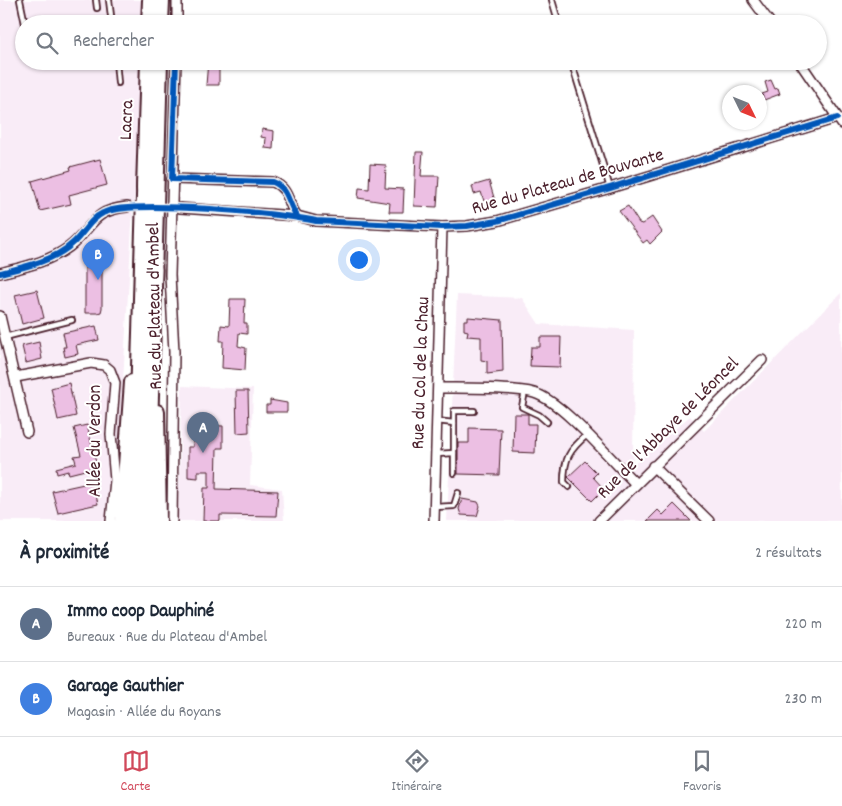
<!DOCTYPE html>
<html lang="fr">
<meta charset="utf-8">
<style>
:root{--surface:#fff;--page:#f2f2f3;--text:#1f2937;--muted:#747a83;--line:#e0e1e3;--accent:#d1495b}
body{margin:0;font-family:Dekko,sans-serif;background:var(--page);color:var(--text)}
.compass{position:absolute;left:722px;top:85px;width:45px;height:45px;border-radius:50%;background:var(--surface);box-shadow:0 1px 4px #0004;rotate:133deg}
.you{position:absolute;left:358px;top:259px;width:18px;height:18px;margin:-12px;border:4px solid #fff;border-radius:50%;background:#1a73e8;box-shadow:0 0 0 8px #1a73e833}
.badge{display:grid;place-items:center;width:32px;height:32px;border-radius:50%;background:var(--accent);color:#fff;font-size:16px;font-weight:700}
.pin{position:absolute;translate:-50% -41px;filter:drop-shadow(0 1px 2px #0008)}
.pin::after{content:'';position:absolute;top:26px;width:18px;height:15px;background:inherit;clip-path:polygon(0 0,100% 0,50% 100%)}
.list{margin:0;padding:0;list-style:none}
h2{display:flex;justify-content:space-between;align-items:center;height:65px;margin:0;padding:0 20px;font-size:21px}
h2 small{font-size:16px;font-weight:400;color:var(--muted)}
.list li{display:grid;grid-template-columns:32px 1fr auto;gap:15px;align-items:center;box-sizing:border-box;height:75px;padding:0 20px;border-top:1px solid var(--line)}
.list b{display:block;font-size:19px;white-space:nowrap}
.list p{margin:0;font-size:16px;white-space:nowrap;color:var(--muted)}
.list em{font-size:16px;font-style:normal;color:var(--muted)}
.icon{flex:none;width:28px;height:28px;fill:none;stroke:currentColor;stroke-width:2;stroke-linecap:round;stroke-linejoin:round}
.map{position:relative;flex:none;width:842px;height:521px;overflow:hidden}
.search{position:absolute;background:var(--surface);box-shadow:0 1px 4px #0004;left:15px;right:15px;top:15px;height:55px;display:flex;align-items:center;gap:12px;box-sizing:border-box;padding:0 18px;border-radius:28px;color:var(--muted);font-size:19px}
.sheet{height:215px;background:var(--surface)}
nav{display:flex;justify-content:space-around;align-items:center;box-sizing:border-box;height:70px;border-top:1px solid var(--line);background:var(--surface);font-size:14px;color:var(--muted)}
nav a{display:grid;justify-items:center;gap:2px}
nav .on{color:var(--accent)}
.map>svg:first-child{display:block}
.built{fill:#f9ecf7}
.building{fill:#ecbfe3;stroke:#4a1f2b}
.lines{fill:none;stroke-linecap:round;stroke-linejoin:round}
.minor-tunnel{stroke:#dbd2d5;stroke-width:9;stroke-dasharray:9 4.5;stroke-linecap:butt}
.service-casing{stroke:#4a1f2b;stroke-width:8}
.minor-casing{stroke:#4a1f2b;stroke-width:12}
.trunk-casing{stroke:#4a1f2b;stroke-width:18}
.motorway-casing{stroke:#4a1f2b;stroke-width:19}
.service{stroke:#fff;stroke-width:4.5}
.minor{stroke:#fff;stroke-width:9}
.trunk{stroke:#fff;stroke-width:14}
.motorway{stroke:#fff;stroke-width:15}
.cycleway-casing{stroke:#fff;stroke-width:9}
.cycleway{stroke:#0057b8;stroke-width:6}
.labels{text-anchor:middle;dominant-baseline:central;stroke-width:4;stroke-linejoin:round;paint-order:stroke}
.street-label{font-size:19px;fill:#4a1f2b;stroke:#fff}
</style>
<div class="map">
<svg width="842" height="521" viewBox="0 0 842 521">
<rect width="100%" height="100%" fill="#fff"/>
<filter id="ink" filterUnits="userSpaceOnUse"><feTurbulence type="fractalNoise" baseFrequency=".02" numOctaves="2"/><feDisplacementMap in="SourceGraphic" scale="10" xChannelSelector="R" yChannelSelector="G"/><feConvolveMatrix kernelMatrix="1 2 1 2 8 2 1 2 1" color-interpolation-filters="sRGB"/></filter>
<g filter="url(#ink)">
<g class="built">
<path d="M0,0H149L151,24H24V61H147L132,224L115,521H0Z"/>
<path d="M841,293L842,521H447L457,295L522,298L539,324L634,330L633,465L690,416L704,431Z"/>
<path d="M182,386L253,389L250,485L282,489L284,521H178Z"/>
</g>
<g class="building">
<path d="M208,61H219V85H206Z"/>
<path d="M771,80L775,89L778,88L780,94L764,100L762,94L768,92L765,82Z"/>
<path d="M262,129L274,131L273,149L265,148L266,138L261,137Z"/>
<path d="M416,152H423L421,176H439L437,207L414,206Z"/>
<path d="M100,159L107,185L69,195L71,204L40,211L32,181L71,170L70,167Z"/>
<path d="M370,164L386,165L385,188L404,189L403,212H389L390,203L358,198L359,188L369,189Z"/>
<path d="M489,181L495,201L485,204L481,192L474,194L472,186Z"/>
<path d="M628,206L639,223L642,224L652,217L662,232L650,244L647,240L643,243L619,211Z"/>
<path d="M85,262L97,263L102,267V308L101,312L97,313H85Z"/>
<path d="M37,290L44,318L22,324L15,295Z"/>
<path d="M230,299H245L244,323H247V334L239,333L238,346L246,348L245,370L222,368L223,341H220L221,325L229,326Z"/>
<path d="M468,317L502,320L503,372L487,374V361L481,360V337L467,336L468,331L464,330V320H468Z"/>
<path d="M96,326L99,340L76,345L78,354L65,357L63,347H66L63,333Z"/>
<path d="M540,337H561L560,367L530,366L531,347H540Z"/>
<path d="M39,342L42,359L26,363L22,346Z"/>
<path d="M69,383L76,416L58,420L51,388Z"/>
<path d="M236,391H248L249,432L237,433Z"/>
<path d="M270,400L287,403V412H266V405H270Z"/>
<path d="M514,414H528V424H536L535,453L513,452Z"/>
<path d="M87,425L97,467L69,474L68,471L57,474L56,468L76,463L74,456L81,455L74,428Z"/>
<path d="M194,425L223,426V448H217L216,489L278,491L276,516L220,515V521H203L204,488H209V471H198V478L188,477V447H193Z"/>
<path d="M469,428L501,429L499,475L458,474V443H469Z"/>
<path d="M585,461L597,473L593,477L604,489L592,501L568,477Z"/>
<path d="M93,482L98,504L58,513L52,491Z"/>
<path d="M462,499L478,502L480,506L477,516L461,515L459,509Z"/>
<path d="M674,504L691,521H647L658,510L663,515Z"/>
</g>
<g class="lines">
<path class="minor-tunnel" d="M127,207L178,208"/>
<defs>
<g id="service">
<path d="M20,0L25,24"/>
<path d="M96,0L97,8"/>
<path d="M109,0L112,24"/>
<path d="M552,0L559,24"/>
<path d="M116,61L118,83"/>
<path d="M571,61L610,188"/>
<path d="M5,337L72,320"/>
<path d="M525,391L522,407L539,415L547,422"/>
<path d="M437,421L454,423"/>
<path d="M436,454L454,453"/>
<path d="M454,473V411H474"/>
<path d="M569,487L564,482C564,459 569,450 587,435"/>
<path d="M435,507L454,506L458,493"/>
</g>
<g id="minor">
<path d="M753,0L771,24"/>
<path d="M177,24V0"/>
<path d="M799,61L842,124"/>
<path d="M172,179L273,182C290,189 287,203 297,216"/>
<path d="M180,208L297,216L316,221L442,227L467,226L497,221L610,188L837,118"/>
<path d="M0,273C23,267 49,262 69,247C94,228 89,211 127,207"/>
<path d="M0,316L27,432"/>
<path d="M16,377L91,363L104,365L110,370L115,383L111,434L115,480L111,521"/>
<path d="M439,388C463,388 513,387 534,393C562,401 612,461 636,484"/>
<path d="M653,466L709,521"/>
<path d="M172,521L174,352L170,275L176,61"/>
<path d="M434,521L442,227"/>
<path d="M599,521L762,360"/>
</g>
<g id="trunk">
<path d="M149,24L150,0"/>
<path d="M161,24L162,0"/>
<path d="M144,189L148,61"/>
<path d="M154,280L160,61"/>
<path d="M157,412L159,521"/>
<path d="M122,521L132,382"/>
</g>
<g id="motorway">
<path d="M135,521L145,179"/>
<path d="M147,521L154,269"/>
</g>
</defs>
<use href="#service" class="service-casing"/>
<use href="#minor" class="minor-casing"/>
<use href="#trunk" class="trunk-casing"/>
<use href="#motorway" class="motorway-casing"/>
<use href="#service" class="service"/>
<use href="#minor" class="minor"/>
<use href="#trunk" class="trunk"/>
<use href="#motorway" class="motorway"/>
<defs>
<g id="cycleway">
<path d="M176,61L172,179L273,182C290,189 287,203 297,216"/>
<path d="M0,273C25,267 54,261 73,243C84,233 90,219 103,213C128,199 283,213 316,221L442,227L467,226L497,221L610,188L837,118"/>
</g>
</defs>
<use href="#cycleway" class="cycleway-casing"/>
<use href="#cycleway" class="cycleway"/>
</g>
</g>
<g class="labels">
<g class="street-label">
<text transform="translate(128 120) rotate(-88)">Lacra</text>
<text transform="translate(568 183) rotate(-16)">Rue du Plateau de Bouvante</text>
<text transform="translate(156 306) rotate(-91)">Rue du Plateau d'Ambel</text>
<text transform="translate(422 373) rotate(-88)">Rue du Col de la Chau</text>
<text transform="translate(669 429) rotate(-45)">Rue de l'Abbaye de Léoncel</text>
<text transform="translate(96 441) rotate(-90)">Allée du Verdon</text>
</g>
</g>
</svg>
<svg class="compass" viewBox="-18 -18 36 36"><path d="M0-13l5 13h-10z" fill="#e53935"/><path d="M0 13l5-13h-10z" fill="#747a83"/></svg>
<div class="you"></div>
<div class="pin badge" style="left:203px;top:453px;background:#5c6f8a">A</div>
<div class="pin badge" style="left:98px;top:280px;background:#3f7fe0">B</div>
<div class="search"><svg class="icon" aria-label="search" viewBox="0 0 24 24"><circle cx="10" cy="10" r="6"/><path d="M15 15l6 6"/></svg>Rechercher</div>
</div>
<section class="sheet">
<h2>À proximité<small>2 résultats</small></h2>
<ul class="list">
<li><span class="badge" style="background:#5c6f8a">A</span><div><b>Immo coop Dauphiné</b><p>Bureaux · Rue du Plateau d'Ambel</p></div><em>220 m</em></li>
<li><span class="badge" style="background:#3f7fe0">B</span><div><b>Garage Gauthier</b><p>Magasin · Allée du Royans</p></div><em>230 m</em></li>
</ul>
</section>
<nav>
<a class="on"><svg class="icon" aria-label="map" viewBox="0 0 24 24"><path d="M3 6l6-2 6 2 6-2v14l-6 2-6-2-6 2zM9 4v14M15 6v14"/></svg>Carte</a>
<a><svg class="icon" aria-label="directions" viewBox="0 0 24 24"><path d="M12 3l9 9-9 9-9-9zM9 14v-3h6M13 9l2 2-2 2"/></svg>Itinéraire</a>
<a><svg class="icon" aria-label="saved" viewBox="0 0 24 24"><path d="M7 4h10v16l-5-4-5 4z"/></svg>Favoris</a>
</nav>
